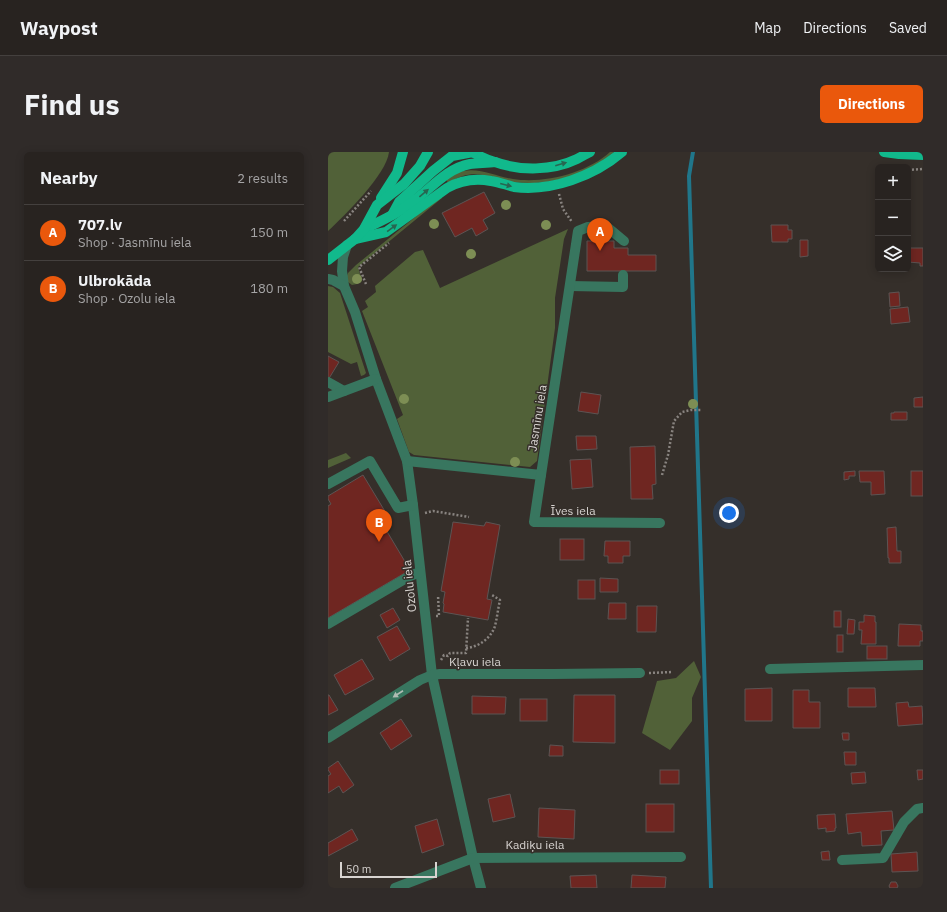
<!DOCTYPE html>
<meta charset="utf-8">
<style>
:root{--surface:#282320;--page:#302b29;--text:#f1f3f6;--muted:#a5a4a5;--line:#44403e;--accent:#ea580c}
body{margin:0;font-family:"IBM Plex Sans",sans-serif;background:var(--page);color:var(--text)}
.controls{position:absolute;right:12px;top:12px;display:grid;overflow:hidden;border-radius:6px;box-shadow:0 2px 10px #0003}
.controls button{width:36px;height:36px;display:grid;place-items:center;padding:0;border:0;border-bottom:1px solid var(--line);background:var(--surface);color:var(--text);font:20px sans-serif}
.scale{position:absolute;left:12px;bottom:10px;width:97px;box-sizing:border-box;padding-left:4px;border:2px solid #d8d4d1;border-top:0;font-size:11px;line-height:14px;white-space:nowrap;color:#d8d4d1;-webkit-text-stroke:3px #352f2a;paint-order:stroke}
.you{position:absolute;left:401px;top:361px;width:14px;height:14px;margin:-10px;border:3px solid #fff;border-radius:50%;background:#1a73e8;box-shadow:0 0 0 6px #1a73e833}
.badge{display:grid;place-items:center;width:26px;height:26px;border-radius:50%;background:var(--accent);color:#fff;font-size:13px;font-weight:700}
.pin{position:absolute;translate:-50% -33px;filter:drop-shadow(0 1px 2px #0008)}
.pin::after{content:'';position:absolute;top:21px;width:14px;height:12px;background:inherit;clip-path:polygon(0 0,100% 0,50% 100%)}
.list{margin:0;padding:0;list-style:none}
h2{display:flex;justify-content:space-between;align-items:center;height:52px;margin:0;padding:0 16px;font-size:17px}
h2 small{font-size:13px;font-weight:400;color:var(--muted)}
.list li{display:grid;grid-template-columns:26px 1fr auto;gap:12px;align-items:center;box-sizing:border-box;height:56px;padding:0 16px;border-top:1px solid var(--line)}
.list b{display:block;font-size:15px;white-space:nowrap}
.list p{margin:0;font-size:13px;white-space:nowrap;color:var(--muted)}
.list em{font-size:13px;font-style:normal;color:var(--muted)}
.icon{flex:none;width:22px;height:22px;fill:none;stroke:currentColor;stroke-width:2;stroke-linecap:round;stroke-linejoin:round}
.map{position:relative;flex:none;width:595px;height:736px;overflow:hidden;border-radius:6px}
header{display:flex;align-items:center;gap:24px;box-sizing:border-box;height:56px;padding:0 20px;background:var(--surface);border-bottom:1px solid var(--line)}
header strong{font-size:19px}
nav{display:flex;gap:22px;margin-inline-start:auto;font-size:14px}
.intro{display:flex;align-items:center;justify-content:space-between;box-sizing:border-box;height:96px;padding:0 24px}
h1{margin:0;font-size:28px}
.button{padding:10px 18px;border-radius:6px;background:var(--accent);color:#fff;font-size:14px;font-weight:700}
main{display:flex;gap:24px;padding:0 24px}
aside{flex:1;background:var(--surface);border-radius:6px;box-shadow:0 2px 10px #0003}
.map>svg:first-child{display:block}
.green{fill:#516138}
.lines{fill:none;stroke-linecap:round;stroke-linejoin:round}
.stream{stroke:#20768a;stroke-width:4}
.building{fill:#6f2621;stroke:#5d5453}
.path{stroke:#898480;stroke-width:2.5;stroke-dasharray:2 2;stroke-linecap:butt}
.minor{stroke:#38765f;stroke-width:10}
.major{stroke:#11b98c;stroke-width:10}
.tree{fill:#7d8e54}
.oneway{fill:#276651}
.oneway2{fill:#b0bcb4}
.labels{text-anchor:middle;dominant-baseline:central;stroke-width:3;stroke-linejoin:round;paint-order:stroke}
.street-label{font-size:12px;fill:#d8d4d1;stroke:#352f2a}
</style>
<header>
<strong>Waypost</strong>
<nav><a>Map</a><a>Directions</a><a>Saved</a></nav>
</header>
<div class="intro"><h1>Find us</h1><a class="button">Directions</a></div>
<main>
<aside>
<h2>Nearby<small>2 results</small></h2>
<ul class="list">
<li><span class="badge">A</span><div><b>707.lv</b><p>Shop · Jasmīnu iela</p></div><em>150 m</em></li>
<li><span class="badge">B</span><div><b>Ulbrokāda</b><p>Shop · Ozolu iela</p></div><em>180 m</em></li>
</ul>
</aside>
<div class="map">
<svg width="595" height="736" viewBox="0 0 595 736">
<rect width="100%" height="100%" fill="#352f2a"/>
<g class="green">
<path d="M0,0H61C59,22 16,64 0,79Z"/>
<path d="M282,0H286C259,23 220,35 185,30C158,26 147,14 120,31L118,27C121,25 125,23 128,21C148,13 166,24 185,27C216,32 259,21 282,0Z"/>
<path d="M113,44L114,46L30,115L34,129L29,132L24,133L20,130L18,126L20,121L28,113Z"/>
<path d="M240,77L236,87L227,146V176L209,309L202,315L86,303L81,300L69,267L75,263L34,159L40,155L37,149L48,140L47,134L87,100L95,98L112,136Z"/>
<path d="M0,134L5,135L12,141L38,221L36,223L33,224L29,210L23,212L0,200Z"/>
<path d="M18,301L23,306L0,316V308Z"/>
<path d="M366,509L373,525L364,546V569L342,598L314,581L329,529L348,526Z"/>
</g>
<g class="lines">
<path class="stream" d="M365,0L361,24L383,736"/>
</g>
<g class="building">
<path d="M156,40L167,61L155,68L160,77L148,84L144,76L127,85L114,61Z"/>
<path d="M443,73H460V78H464V87H460V90H444Z"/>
<path d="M472,88H480V104L472,105Z"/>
<path d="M259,89H286V96H300V103H328V119H259Z"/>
<path d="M580,96H595V114H592V111L580,110Z"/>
<path d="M571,140L572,154L562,155L561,141Z"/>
<path d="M580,155L582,170L563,172L562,157Z"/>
<path d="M0,204L11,210L0,228Z"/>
<path d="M253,240L273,243L270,262L250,259Z"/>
<path d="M595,245V255H586V246Z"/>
<path d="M566,260H579V268H563V261H566Z"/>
<path d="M248,284H268L269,297L249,298Z"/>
<path d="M327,294L328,332L324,333L325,347H303L302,295Z"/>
<path d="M263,307L265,335L244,337L242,308Z"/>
<path d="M527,319V324H521V327L516,328V320Z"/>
<path d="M531,319H556L557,342L543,343V330H532Z"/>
<rect x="583" y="319" width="12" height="25"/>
<path d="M35,323L58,361L51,366L82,418L0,466V354L3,352L0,347V344Z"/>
<path d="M125,370L156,374L158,370L172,373L159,447L164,448L160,468L115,460L116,452L115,451L117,440L113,439Z"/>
<path d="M568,375L569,399H573V411H561V406H560L559,376Z"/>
<rect x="232" y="387" width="24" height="21"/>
<path d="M277,389H302V404H295V411H280V404H276Z"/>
<path d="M272,426L290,427V440H272Z"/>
<rect x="250" y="428" width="17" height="19"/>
<path d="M281,451H298V467H280Z"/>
<path d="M309,454H329L328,480H309Z"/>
<path d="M65,456L72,468L59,476L52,463Z"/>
<rect x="506" y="459" width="7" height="16"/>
<path d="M536,463L547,464V470H548V492H533L534,478H531V470H536Z"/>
<path d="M520,467L527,468L526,482H519Z"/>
<path d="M571,472L593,473V479H595V489H592V494H570Z"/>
<path d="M69,474L82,497L62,509L49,485Z"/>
<rect x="509" y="483" width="6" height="17"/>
<rect x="539" y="494" width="20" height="13"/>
<path d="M34,507L46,527L17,543L6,523Z"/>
<path d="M444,536V569H417V537Z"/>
<path d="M520,536H547L548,555H520Z"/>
<path d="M465,538H481V550H492V576H465Z"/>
<path d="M0,543H1L10,558L0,563Z"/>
<path d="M246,543H287V591L245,590Z"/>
<path d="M144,544L178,545L177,562H144Z"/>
<rect x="192" y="547" width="27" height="22"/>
<path d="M580,550L581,555L594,554L595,572L570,574L568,551Z"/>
<path d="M73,567L84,584L63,598L52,581Z"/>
<path d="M514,581H521V588H515Z"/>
<path d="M222,593L235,594V604H221Z"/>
<path d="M516,600H528V613H517Z"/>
<path d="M10,609L26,633L15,641L11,634L0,641V624L3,622L0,618V616Z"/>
<rect x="332" y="618" width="19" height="14"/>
<path d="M589,618H595V627L590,628Z"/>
<path d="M537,620L538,631L524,632L523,621Z"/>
<path d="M182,642L187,665L165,670L160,647Z"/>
<rect x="318" y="652" width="28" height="28"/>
<path d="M211,656L247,658L246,687L210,685Z"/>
<path d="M564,659L566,678L553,679L554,693L534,694L533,680L520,682L518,662Z"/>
<path d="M507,662L508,676H507V679L498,680V676L490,677L489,663Z"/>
<path d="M109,667L116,693L94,701L87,674Z"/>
<path d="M24,677L30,688L0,704V691Z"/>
<path d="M501,699L502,708H494L493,700Z"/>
<path d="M589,700L590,719L564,720L563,702Z"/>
<path d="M268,723L269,736H243L242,724Z"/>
<path d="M304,723L338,725L337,736H303Z"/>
<path d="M563,730H568L570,734L569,736H562L561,734Z"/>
</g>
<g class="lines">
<g class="path">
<path d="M580,18L595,17"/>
<path d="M231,42L235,57L244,70"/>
<path d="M16,69L43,39"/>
<path d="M38,132L31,115L61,91"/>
<path d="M334,323L340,303L346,269L354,260L363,258H373"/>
<path d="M97,361L105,359L141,365"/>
<path d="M108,464H111L110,443"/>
<path d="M138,496C151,495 163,486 167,474C169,466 170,457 172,448L164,443"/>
<path d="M113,508L116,503L120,504L122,501H138L140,466"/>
<path d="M321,521L344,520"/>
</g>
<g class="minor">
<path d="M19,93L15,105L14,119L16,134L27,160L48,227L79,309L85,353L104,523L145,706L153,736"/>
<path d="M0,127L5,128L16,134"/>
<path d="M242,134L295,135V123"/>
<path d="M0,230L16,239"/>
<path d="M0,245L48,227"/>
<path d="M79,309L213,323L250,79L260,75L278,74L296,89"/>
<path d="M213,323L206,370L332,371"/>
<path d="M0,332L42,309L70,356L85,353"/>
<path d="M0,472L82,424L92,420"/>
<path d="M442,517L595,513"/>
<path d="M0,586L92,528L104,523L112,522H225L312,521"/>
<path d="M514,708L555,706L576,670L589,657L595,656"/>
<path d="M67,736L145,706L353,705"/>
</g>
<g class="major">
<path d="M144,0C151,4 159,8 167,10C192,19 224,19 249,7C253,5 258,2 262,0"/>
<path d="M556,0L571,2L595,3"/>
<path d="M53,46L69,21L75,0"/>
<path d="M64,63L71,50L105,19L124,4L145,0"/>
<path d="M36,77C51,70 67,63 80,53C101,40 116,17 142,12C150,11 159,11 167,10"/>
<path d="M27,87L58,80L119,36C133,28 147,26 163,29C171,30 178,33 186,35C223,40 266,24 294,0"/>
<path d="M0,108L27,87L36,77L49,53L76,32L92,14L100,0"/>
</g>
</g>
<g class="tree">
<circle cx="178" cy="53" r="5"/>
<circle cx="106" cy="72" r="5"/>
<circle cx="218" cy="73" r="5"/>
<circle cx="143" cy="102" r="5"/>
<circle cx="29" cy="127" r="5"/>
<circle cx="76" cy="247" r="5"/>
<circle cx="365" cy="252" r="5"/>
<circle cx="187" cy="310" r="5"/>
</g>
<defs><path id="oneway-solid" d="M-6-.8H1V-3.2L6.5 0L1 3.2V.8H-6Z"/></defs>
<g class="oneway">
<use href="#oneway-solid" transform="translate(233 12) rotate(-16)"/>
<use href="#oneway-solid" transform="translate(178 33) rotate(14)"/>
<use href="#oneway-solid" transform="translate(96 41) rotate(-40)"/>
<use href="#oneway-solid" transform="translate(64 76) rotate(-36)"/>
</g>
<use class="oneway2" href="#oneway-solid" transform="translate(70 542) rotate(147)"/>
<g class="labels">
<g class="street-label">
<text transform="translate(209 266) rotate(-81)">Jasmīnu iela</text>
<text x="245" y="358">Īves iela</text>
<text transform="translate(81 434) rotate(-96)">Ozolu iela</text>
<text x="147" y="509">Kļavu iela</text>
<text x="207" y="692">Kadiķu iela</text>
</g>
</g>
</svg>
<div class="controls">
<button>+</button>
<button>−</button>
<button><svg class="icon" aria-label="layers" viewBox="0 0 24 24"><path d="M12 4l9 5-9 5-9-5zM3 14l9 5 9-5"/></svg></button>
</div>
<div class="scale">50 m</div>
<div class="you"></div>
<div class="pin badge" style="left:272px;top:99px">A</div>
<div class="pin badge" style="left:51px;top:390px">B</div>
</div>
</main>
